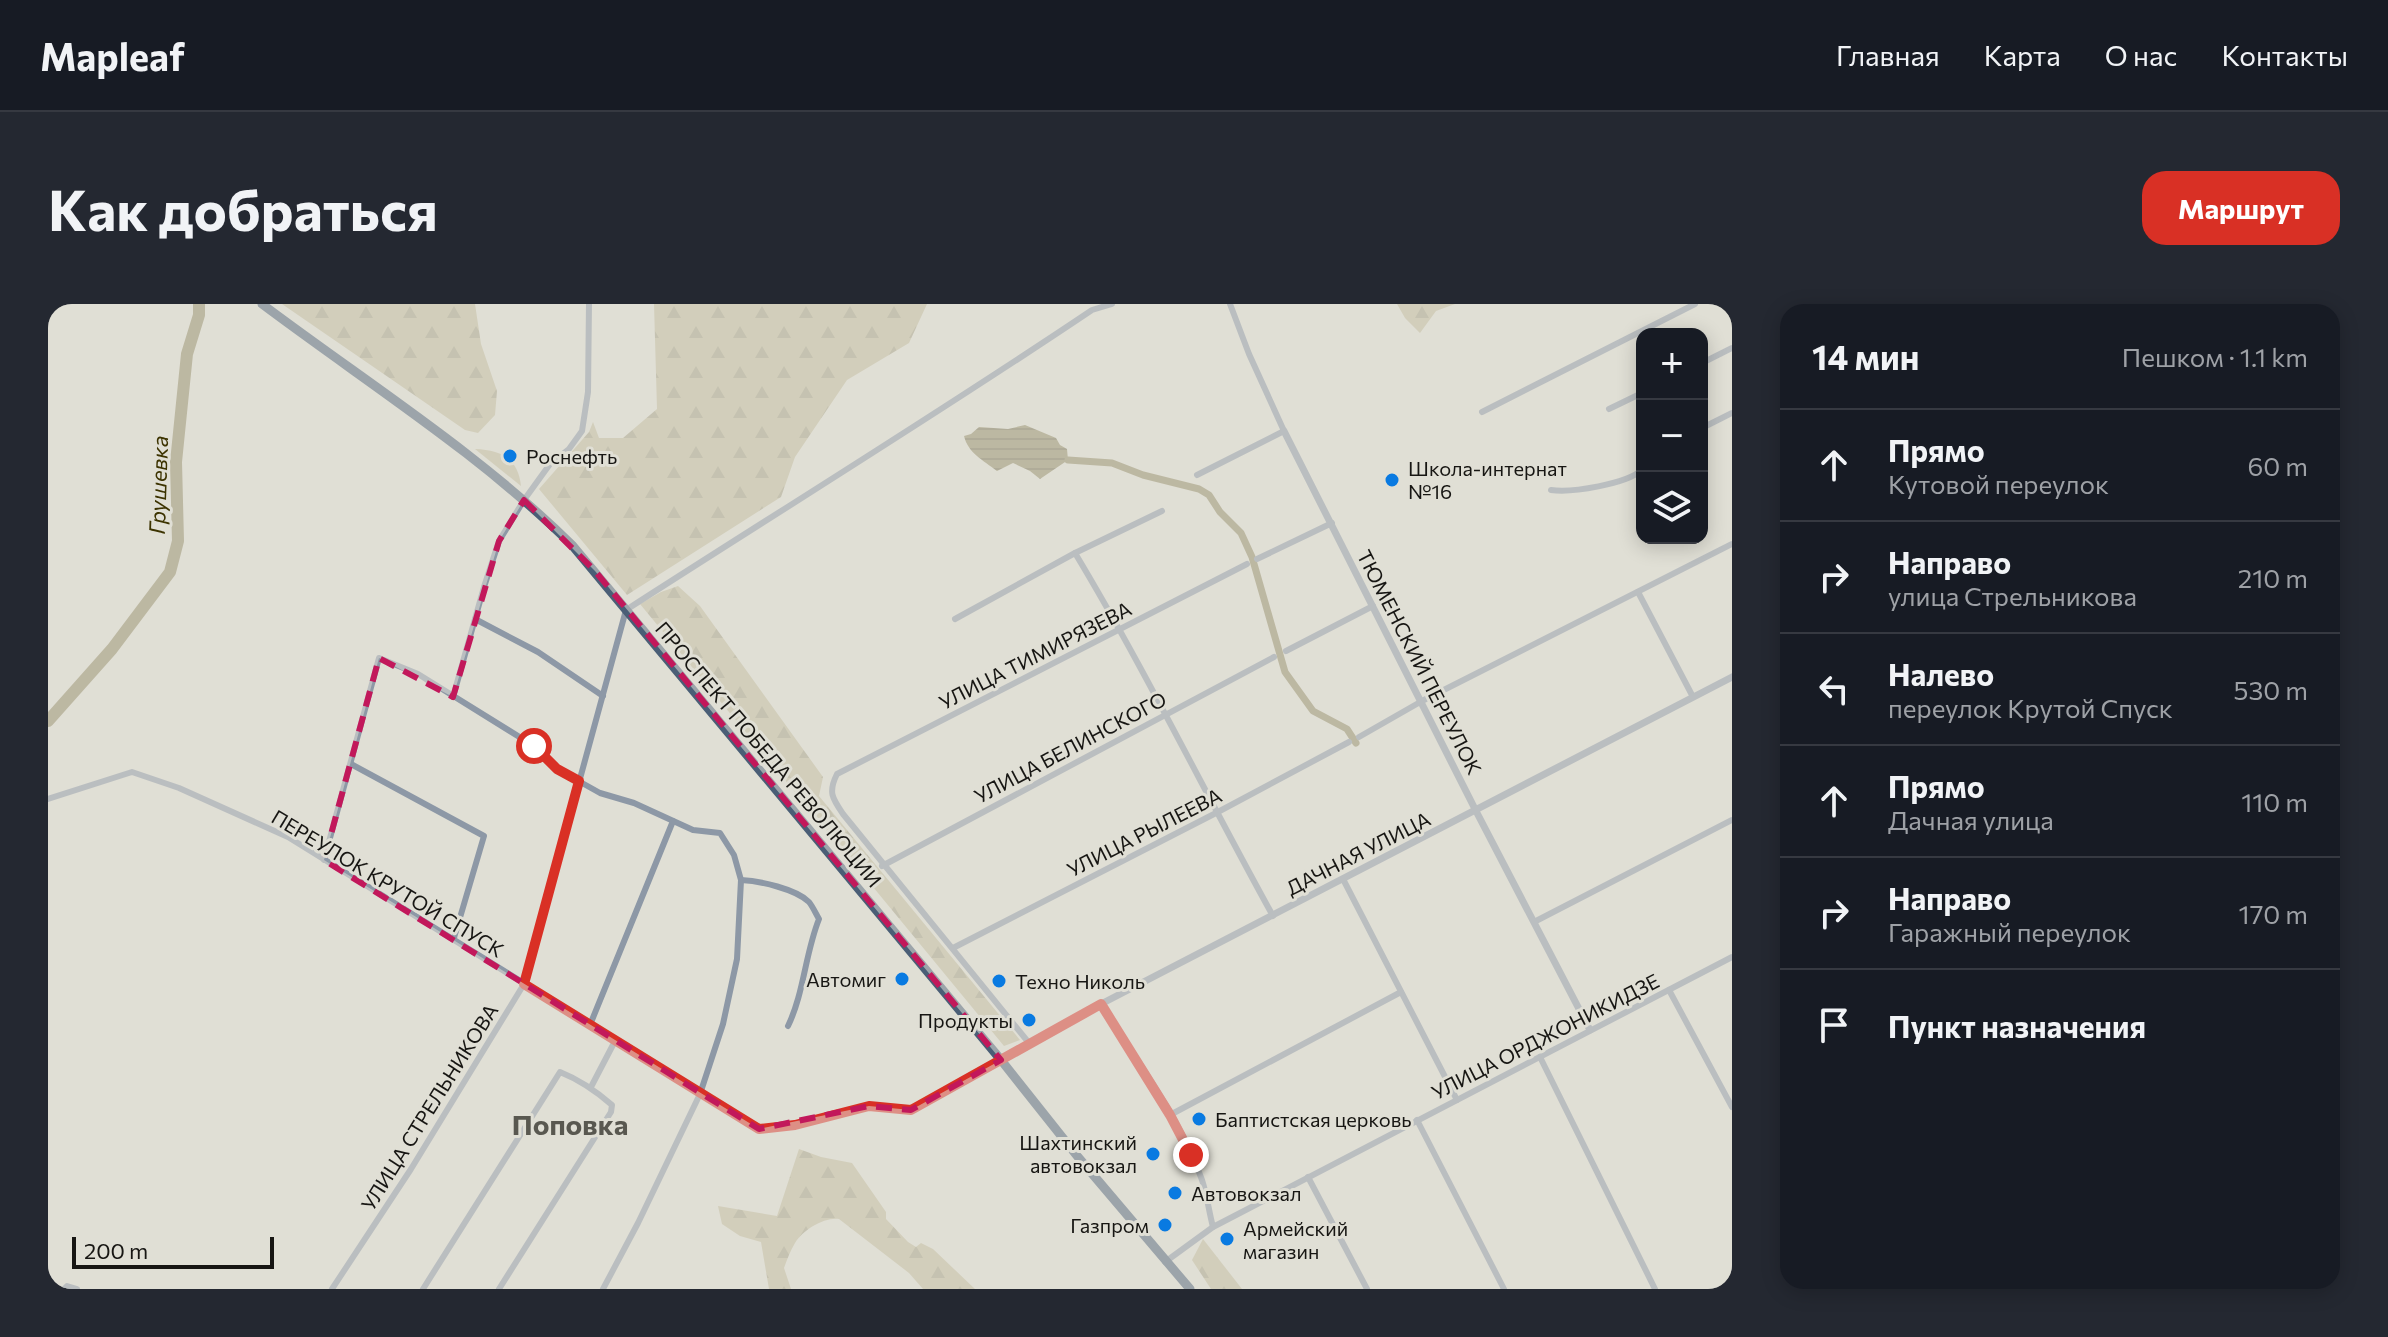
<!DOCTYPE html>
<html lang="ru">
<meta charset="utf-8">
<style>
:root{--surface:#171b24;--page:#242831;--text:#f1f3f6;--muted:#9ea1a6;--line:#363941;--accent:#d93025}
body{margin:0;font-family:Commissioner,sans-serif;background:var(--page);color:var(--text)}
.controls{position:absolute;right:24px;top:24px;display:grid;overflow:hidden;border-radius:16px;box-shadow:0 4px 20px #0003}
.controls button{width:72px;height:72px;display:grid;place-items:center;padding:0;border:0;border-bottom:2px solid var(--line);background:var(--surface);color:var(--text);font:40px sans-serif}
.scale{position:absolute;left:24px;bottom:20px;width:202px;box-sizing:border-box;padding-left:8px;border:4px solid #171613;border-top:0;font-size:22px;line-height:28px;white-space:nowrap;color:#171613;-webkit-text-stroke:6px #e0dfd5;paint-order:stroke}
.stop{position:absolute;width:24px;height:24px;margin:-18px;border:6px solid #d93025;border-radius:50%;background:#fff}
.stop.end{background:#d93025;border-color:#fff;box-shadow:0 2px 8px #0008}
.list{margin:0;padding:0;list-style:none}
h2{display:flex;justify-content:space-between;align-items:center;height:104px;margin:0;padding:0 32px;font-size:34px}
h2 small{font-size:26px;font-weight:400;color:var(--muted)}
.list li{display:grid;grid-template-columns:52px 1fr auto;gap:24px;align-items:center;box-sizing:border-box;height:112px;padding:0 32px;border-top:2px solid var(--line)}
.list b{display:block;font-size:30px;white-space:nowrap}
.list p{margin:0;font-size:26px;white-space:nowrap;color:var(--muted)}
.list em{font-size:26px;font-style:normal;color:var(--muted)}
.icon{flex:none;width:44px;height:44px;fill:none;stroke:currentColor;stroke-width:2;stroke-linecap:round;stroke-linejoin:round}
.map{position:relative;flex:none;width:1684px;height:985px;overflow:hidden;border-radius:24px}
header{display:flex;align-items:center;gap:48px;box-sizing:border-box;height:112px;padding:0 40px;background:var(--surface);border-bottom:2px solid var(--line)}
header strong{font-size:38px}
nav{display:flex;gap:44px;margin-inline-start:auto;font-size:28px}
.intro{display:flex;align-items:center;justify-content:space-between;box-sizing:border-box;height:192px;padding:0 48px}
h1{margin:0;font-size:56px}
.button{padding:20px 36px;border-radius:24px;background:var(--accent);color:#fff;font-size:28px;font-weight:700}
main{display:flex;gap:48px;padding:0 48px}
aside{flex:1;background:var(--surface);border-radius:24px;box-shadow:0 4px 20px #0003}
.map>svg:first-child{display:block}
.grass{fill:url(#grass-tufts)}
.forest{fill:url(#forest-firs)}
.water{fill:url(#water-rules)}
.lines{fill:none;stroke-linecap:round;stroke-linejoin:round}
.canal{stroke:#918a64;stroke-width:7}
.river{stroke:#918a64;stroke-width:12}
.minor{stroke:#8d98a6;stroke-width:6}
.tertiary{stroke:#8d98a6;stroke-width:7}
.primary{stroke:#4a5e76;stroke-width:9}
.route{stroke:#d93025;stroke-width:10}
.marked{fill:none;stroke:#c2185b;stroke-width:6;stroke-dasharray:16 10;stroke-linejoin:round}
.poi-dot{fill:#097ae1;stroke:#e0dfd5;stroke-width:3}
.labels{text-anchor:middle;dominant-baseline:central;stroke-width:6;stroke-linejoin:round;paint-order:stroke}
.poi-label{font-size:20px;fill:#171613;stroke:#e0dfd5;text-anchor:start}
.street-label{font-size:20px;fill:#171613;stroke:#e0dfd5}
.water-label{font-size:22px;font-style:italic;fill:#3c3300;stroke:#e0dfd5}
.district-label{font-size:28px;font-weight:bold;fill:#595850;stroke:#e0dfd5}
</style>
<header>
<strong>Mapleaf</strong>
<nav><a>Главная</a><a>Карта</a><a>О нас</a><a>Контакты</a></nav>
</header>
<div class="intro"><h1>Как добраться</h1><a class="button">Маршрут</a></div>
<main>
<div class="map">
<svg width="1684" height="985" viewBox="0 0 1684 985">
<defs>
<pattern id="grass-tufts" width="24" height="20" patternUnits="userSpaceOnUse" patternTransform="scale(2)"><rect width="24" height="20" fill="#c1bb9b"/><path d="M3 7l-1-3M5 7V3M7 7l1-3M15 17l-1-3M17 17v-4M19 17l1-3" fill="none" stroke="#a5a085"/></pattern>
<pattern id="forest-firs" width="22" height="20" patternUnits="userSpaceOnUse" patternTransform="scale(2)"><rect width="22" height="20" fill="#c1bb9b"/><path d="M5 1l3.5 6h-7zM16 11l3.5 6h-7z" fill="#a5a085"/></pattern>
<pattern id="water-rules" width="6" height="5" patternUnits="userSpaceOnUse" patternTransform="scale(2)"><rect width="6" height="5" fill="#918a64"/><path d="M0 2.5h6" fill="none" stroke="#757051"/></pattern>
</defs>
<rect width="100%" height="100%" fill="#e0dfd5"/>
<path class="grass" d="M427,145C453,146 470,154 473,182Z"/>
<g class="forest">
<path d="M234,0H427L433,40L449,87L447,111L430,129L417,126Z"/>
<path d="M606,0H879L861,39L799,76L747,153L733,193L579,291L491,185L541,128L545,118L551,134H575L609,105Z"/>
<path d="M1349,0H1407L1388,7L1372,29L1357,14Z"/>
<path d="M630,282L652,302L775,473L771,492L972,736L956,742L592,300L613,288Z"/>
<path d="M751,845L773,853L804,859L838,908V915L860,938L868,943L873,939L885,945L927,985H875L861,969L791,915C776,913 755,926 747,939C742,947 739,956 736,964L743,985H721L713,938L692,932L674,920L670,902L729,912Z"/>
<path d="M1155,935L1194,985H1163L1144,956Z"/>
</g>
<path class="water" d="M977,121L1008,134L1012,141L1019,145L1020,156L992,175L982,167L965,159L949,167C935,156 920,149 916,132L923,130L931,123L960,125Z"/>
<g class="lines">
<path class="canal" d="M1020,156L1064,159L1095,171L1151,185L1161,191L1172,208L1193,229L1204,253L1237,368L1265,407L1299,425L1308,439"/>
<path class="river" d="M0,417L64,345L122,268L130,237L128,158L139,50L151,11V0"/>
<g class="minor">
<path d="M1654,59L1684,44"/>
<path d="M1561,105L1594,89"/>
<path d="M1434,108L1647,0"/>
<path d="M1654,124L1684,109"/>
<path d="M1149,171L1236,127L1201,50L1182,0"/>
<path d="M1503,186C1524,189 1578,180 1594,166"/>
<path d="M1027,249C1098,367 1158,491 1225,612"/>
<path d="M1209,255L1284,219"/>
<path d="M1590,288L1645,393"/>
<path d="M427,315L490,348L555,392"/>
<path d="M907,315L1027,249L1114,207"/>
<path d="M1238,347L1325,302"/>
<path d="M405,393L436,283L451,237L476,196L502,160L521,145L534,127L540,88L541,0"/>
<path d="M1311,433L1374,397L1684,240"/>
<path d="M303,460L436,532L406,634"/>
<path d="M0,495L84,468L131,484L240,533L711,825L747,821L821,802L863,806L953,756"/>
<path d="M276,556L331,354L370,370L486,442L509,465L552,489L586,499L645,526L672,529L686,551L693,576L689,655L675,720L652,790L590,919L555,985"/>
<path d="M834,562L1226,353"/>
<path d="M1295,575L1409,796"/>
<path d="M693,576C712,577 748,585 761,598C765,603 768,610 771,615C757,650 756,689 740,722"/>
<path d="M1486,618L1684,516"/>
<path d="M905,644L1168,509L1301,438"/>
<path d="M1621,686L1684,803"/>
<path d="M1053,700C1088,756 1132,813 1154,876C1159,891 1161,908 1165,923"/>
<path d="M542,721L625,517"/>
<path d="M981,739L795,510C784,494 780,488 789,470L1199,260"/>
<path d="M1492,753L1607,985"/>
<path d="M543,783L567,737"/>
<path d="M1122,811L1353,688"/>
<path d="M1369,816L1456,985"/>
<path d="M1260,873L1319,985"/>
<path d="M1117,958L1165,923L1684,653"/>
<path d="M16,985L19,982L29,985"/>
<path d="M284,985L363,865L476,680L578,306C733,206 891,109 1044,6L1064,0"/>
<path d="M375,985L512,768C532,776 548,787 564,801L563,808L451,985"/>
</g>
<g class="tertiary">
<path d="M1236,127L1428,507L1542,726"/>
<path d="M953,756L1053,700L1684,373"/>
</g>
<path class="primary" d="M214,0C319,79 431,149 524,241L953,756L1030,853L1142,985"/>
</g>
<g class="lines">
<path class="route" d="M486,442L509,465L531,477L476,680L711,825L747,821L821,802L863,806L1053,700L1122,811L1143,851"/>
</g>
<path d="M0 0H1684V985H0ZM476,196L547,267L953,756L863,806L821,802L711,825L276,556L331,354L405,393L451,237Z" fill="#e0dfd5" fill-opacity=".55" fill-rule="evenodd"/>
<path class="marked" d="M476,196L547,267L953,756L863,806L821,802L711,825L276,556L331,354L405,393L451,237Z"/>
<g class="poi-dot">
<circle cx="462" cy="152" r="8"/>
<circle cx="1344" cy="176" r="8"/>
<circle cx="854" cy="675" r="8"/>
<circle cx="951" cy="677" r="8"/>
<circle cx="981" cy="716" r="8"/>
<circle cx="1151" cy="815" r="8"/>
<circle cx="1105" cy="850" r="8"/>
<circle cx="1127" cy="889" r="8"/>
<circle cx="1117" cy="921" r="8"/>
<circle cx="1179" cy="935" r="8"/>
</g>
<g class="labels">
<g class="poi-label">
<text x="478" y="152">Роснефть</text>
<text x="1360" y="164">Школа-интернат<tspan x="1360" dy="23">№16</tspan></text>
<text x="838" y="675" text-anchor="end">Автомиг</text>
<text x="967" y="677">Техно Николь</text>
<text x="965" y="716" text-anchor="end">Продукты</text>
<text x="1167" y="815">Баптистская церковь</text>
<text x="1089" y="838" text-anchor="end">Шахтинский<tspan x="1089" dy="23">автовокзал</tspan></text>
<text x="1143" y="889">Автовокзал</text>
<text x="1101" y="921" text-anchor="end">Газпром</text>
<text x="1195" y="924">Армейский<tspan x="1195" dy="23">магазин</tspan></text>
</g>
<g class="street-label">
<text transform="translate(987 351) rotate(-27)">УЛИЦА ТИМИРЯЗЕВА</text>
<text transform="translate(1372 358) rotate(63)">ТЮМЕНСКИЙ ПЕРЕУЛОК</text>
<text transform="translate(1022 443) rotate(-28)">УЛИЦА БЕЛИНСКОГО</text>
<text transform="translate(721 450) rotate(50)">ПРОСПЕКТ ПОБЕДА РЕВОЛЮЦИИ</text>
<text transform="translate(1096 528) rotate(-27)">УЛИЦА РЫЛЕЕВА</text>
<text transform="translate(1310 549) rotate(-27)">ДАЧНАЯ УЛИЦА</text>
<text transform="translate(340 579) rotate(31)">ПЕРЕУЛОК КРУТОЙ СПУСК</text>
<text transform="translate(1497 732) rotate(-27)">УЛИЦА ОРДЖОНИКИДЗЕ</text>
<text transform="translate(381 803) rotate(-58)">УЛИЦА СТРЕЛЬНИКОВА</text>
</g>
<g class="water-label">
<text transform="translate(110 181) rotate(-88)">Грушевка</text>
</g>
<g class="district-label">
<text x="522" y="820">Поповка</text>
</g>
</g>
</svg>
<div class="controls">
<button>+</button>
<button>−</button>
<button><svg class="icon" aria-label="layers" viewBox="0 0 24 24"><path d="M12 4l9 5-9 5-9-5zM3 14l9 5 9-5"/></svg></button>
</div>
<div class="scale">200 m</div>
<div class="stop" style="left:486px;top:442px"></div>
<div class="stop end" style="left:1143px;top:851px"></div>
</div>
<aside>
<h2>14 мин<small>Пешком · 1.1 km</small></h2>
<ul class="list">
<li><svg class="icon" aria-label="ahead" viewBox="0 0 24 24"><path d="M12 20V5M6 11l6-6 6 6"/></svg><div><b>Прямо</b><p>Кутовой переулок</p></div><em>60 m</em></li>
<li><svg class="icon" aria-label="right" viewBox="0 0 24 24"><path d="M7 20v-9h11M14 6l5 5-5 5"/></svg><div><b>Направо</b><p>улица Стрельникова</p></div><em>210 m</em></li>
<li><svg class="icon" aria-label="left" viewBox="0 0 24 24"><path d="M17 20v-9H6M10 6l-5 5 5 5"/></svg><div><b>Налево</b><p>переулок Крутой Спуск</p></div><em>530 m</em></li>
<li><svg class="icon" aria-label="ahead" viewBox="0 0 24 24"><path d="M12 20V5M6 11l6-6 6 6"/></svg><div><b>Прямо</b><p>Дачная улица</p></div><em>110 m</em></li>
<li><svg class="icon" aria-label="right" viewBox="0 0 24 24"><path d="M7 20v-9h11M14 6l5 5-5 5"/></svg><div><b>Направо</b><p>Гаражный переулок</p></div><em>170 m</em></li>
<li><svg class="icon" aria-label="arrive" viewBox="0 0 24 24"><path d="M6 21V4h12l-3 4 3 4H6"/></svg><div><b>Пункт назначения</b></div></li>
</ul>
</aside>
</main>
